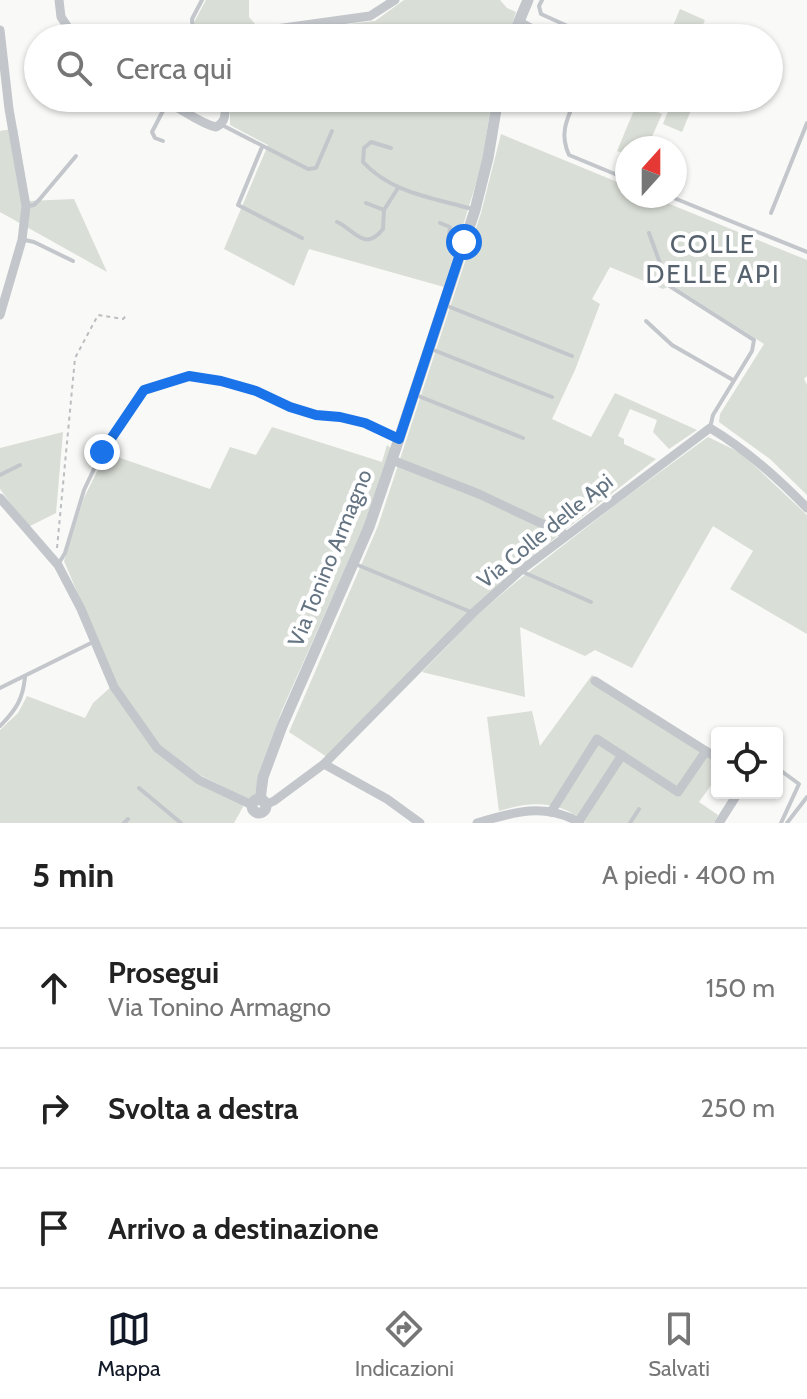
<!DOCTYPE html>
<html lang="it">
<meta charset="utf-8">
<style>
:root{--surface:#fff;--page:#f6f6f6;--text:#222;--muted:#767676;--line:#e0e0e0;--accent:#111827}
body{margin:0;font-family:Cabin,sans-serif;background:var(--page);color:var(--text)}
.controls{position:absolute;right:24px;bottom:24px;display:grid;overflow:hidden;border-radius:8px;box-shadow:0 2px 6px #0004}
.controls button{width:72px;height:72px;display:grid;place-items:center;padding:0;border:0;border-bottom:2px solid var(--line);background:var(--surface);color:var(--text);font:40px sans-serif}
.compass{position:absolute;left:615px;top:136px;width:72px;height:72px;border-radius:50%;background:var(--surface);box-shadow:0 2px 6px #0004;rotate:21deg}
.stop{position:absolute;width:24px;height:24px;margin:-18px;border:6px solid #1a73e8;border-radius:50%;background:#fff}
.stop.end{background:#1a73e8;border-color:#fff;box-shadow:0 2px 8px #0008}
.list{margin:0;padding:0;list-style:none}
h2{display:flex;justify-content:space-between;align-items:center;height:104px;margin:0;padding:0 32px;font-size:34px}
h2 small{font-size:26px;font-weight:400;color:var(--muted)}
.list li{display:grid;grid-template-columns:52px 1fr auto;gap:24px;align-items:center;box-sizing:border-box;height:120px;padding:0 32px;border-top:2px solid var(--line)}
.list b{display:block;font-size:30px;white-space:nowrap}
.list p{margin:0;font-size:26px;white-space:nowrap;color:var(--muted)}
.list em{font-size:26px;font-style:normal;color:var(--muted)}
.icon{flex:none;width:44px;height:44px;fill:none;stroke:currentColor;stroke-width:2;stroke-linecap:round;stroke-linejoin:round}
.map{position:relative;flex:none;width:807px;height:823px;overflow:hidden}
.search{position:absolute;background:var(--surface);box-shadow:0 2px 6px #0004;left:24px;right:24px;top:24px;height:88px;display:flex;align-items:center;gap:20px;box-sizing:border-box;padding:0 28px;border-radius:44px;color:var(--muted);font-size:30px}
.sheet{height:464px;background:var(--surface)}
nav{display:flex;justify-content:space-around;align-items:center;box-sizing:border-box;height:112px;border-top:2px solid var(--line);background:var(--surface);font-size:22px;color:var(--muted)}
nav a{display:grid;justify-items:center;gap:4px}
nav .on{color:var(--accent)}
.map>svg:first-child{display:block}
.green{fill:#d9ded6}
.lines{fill:none;stroke-linecap:round;stroke-linejoin:round}
.path{stroke:#bbbec1;stroke-width:2;stroke-dasharray:4 4;stroke-linecap:butt}
.service{stroke:#c3c7cb;stroke-width:4}
.minor{stroke:#c3c7cb;stroke-width:9}
.tertiary{stroke:#c3c7cb;stroke-width:11}
.route{stroke:#1a73e8;stroke-width:10}
.labels{text-anchor:middle;dominant-baseline:central;stroke-width:8;stroke-linejoin:round;paint-order:stroke}
.street-label{font-size:22px;fill:#657482;stroke:#fff}
.quarter-label{font-size:26px;letter-spacing:2px;fill:#56626d;stroke:#fff}
</style>
<div class="map">
<svg width="807" height="823" viewBox="0 0 807 823">
<rect width="100%" height="100%" fill="#f9f9f7"/>
<g class="green">
<path d="M206,0H249V17L256,25V34L375,21L404,0H500L507,8L516,12L507,38H198L193,24Z"/>
<path d="M680,9L705,20L697,38H668Z"/>
<path d="M227,98H492L482,164L444,287L309,249L294,286L224,249L268,145L230,125V104Z"/>
<path d="M673,98H696L682,132L663,124Z"/>
<path d="M637,103L662,114L647,148H627V155L617,151Z"/>
<path d="M17,128L29,201L74,199L107,272L0,212V131Z"/>
<path d="M501,134L627,186V196H650L807,260V376L804,379L807,385V495L770,459L719,422L720,414L764,344L672,285L663,289L610,267L592,299L600,304L575,370L552,419L591,437L615,393L697,430L669,449L653,432L657,420L630,409L618,436L624,439V444L656,459L518,567L327,757L289,732L378,526L481,213Z"/>
<path d="M272,427L382,462L387,445L392,449L366,521L282,710L259,772L255,795L250,800L200,775L160,745L117,686L64,561L84,498L106,453L210,489L230,447L256,455Z"/>
<path d="M63,432L56,513L28,527L0,489V448Z"/>
<path d="M708,437L741,453L807,515V634L730,589L753,551L713,526L632,668L595,650L585,656L520,627L525,697L422,672L477,615L516,582L623,499Z"/>
<path d="M592,675L717,753V777L699,802L718,815L714,823H586C559,800 531,801 499,811L487,717L532,711L540,746Z"/>
<path d="M112,686L157,749L244,805L234,823H0V730L18,713L27,696L85,718L93,703Z"/>
</g>
<g class="lines">
<g class="path">
<path d="M261,393L284,404"/>
<path d="M57,548L75,358L98,315L123,319L127,315"/>
</g>
<g class="service">
<path d="M542,0L539,6L541,14L594,38"/>
<path d="M521,20L536,28L532,38"/>
<path d="M193,38L192,19L202,0"/>
<path d="M576,98C567,119 559,133 569,155L627,179"/>
<path d="M222,125L308,169L316,168L332,131"/>
<path d="M163,141L155,138L152,132L167,103"/>
<path d="M262,147L238,205L302,238"/>
<path d="M391,148L371,142L364,148L363,162C391,193 434,198 472,209"/>
<path d="M669,196L807,252"/>
<path d="M366,203L384,210L398,188"/>
<path d="M28,206L34,205L39,200L76,156"/>
<path d="M771,213L807,123"/>
<path d="M337,222C354,229 364,253 383,229L384,210"/>
<path d="M440,223L450,227L449,237L462,242"/>
<path d="M649,233L668,285L754,340L752,351L713,415L710,428"/>
<path d="M25,240L34,242L73,261"/>
<path d="M445,305L572,356"/>
<path d="M646,321L672,345L733,380"/>
<path d="M431,349L552,397"/>
<path d="M416,395L523,438"/>
<path d="M290,407C326,418 367,416 398,439"/>
<path d="M0,475L20,465"/>
<path d="M59,563L65,553L84,490L102,452L144,390L189,376L256,391"/>
<path d="M353,563L471,612"/>
<path d="M523,572L591,602"/>
<path d="M0,688L93,642"/>
<path d="M0,726C16,710 23,699 25,677"/>
<path d="M780,770L799,784L781,823"/>
<path d="M139,788L181,823"/>
<path d="M124,823L128,819"/>
<path d="M630,823L639,809"/>
<path d="M787,823L807,797"/>
</g>
<g class="minor">
<path d="M59,0L61,17L75,38"/>
<path d="M0,30L9,109L26,206L22,240L0,315"/>
<path d="M211,38L370,16L395,0"/>
<path d="M154,98C178,103 194,122 216,127C228,121 226,109 222,98"/>
<path d="M392,460L479,494L566,535"/>
<path d="M0,498L58,565L81,609L114,687L157,748L199,780L252,805"/>
<path d="M595,681L717,758"/>
<path d="M324,764L473,613L520,571L710,428C747,450 777,477 807,508"/>
<path d="M265,805L274,801L324,764L387,799L420,823"/>
<path d="M551,812L597,739L678,792L706,751"/>
<path d="M579,821L622,755"/>
<path d="M477,823C513,812 546,802 580,823"/>
<path d="M719,823L738,793"/>
</g>
<g class="tertiary">
<path d="M512,38L528,0"/>
<circle cx="259" cy="806" r="7"/>
<path d="M260,800L263,777L282,726L369,527L399,439L475,210L488,158L498,98"/>
</g>
</g>
<g class="lines">
<path class="route" d="M102,452L144,390L189,376L221,381L256,391L290,407L316,415L340,417L365,423L399,439L464,242"/>
</g>
<g class="labels">
<g class="street-label">
<text transform="translate(545 531) rotate(-39)">Via Colle delle Api</text>
<text transform="translate(330 558) rotate(-68)">Via Tonino Armagno</text>
</g>
<g class="quarter-label">
<text x="713" y="244">COLLE<tspan x="713" dy="30">DELLE API</tspan></text>
</g>
</g>
</svg>
<div class="controls">
<button><svg class="icon" aria-label="locate" viewBox="0 0 24 24"><circle cx="12" cy="12" r="6"/><path d="M12 2v4M12 18v4M2 12h4M18 12h4"/></svg></button>
</div>
<svg class="compass" viewBox="-18 -18 36 36"><path d="M0-13l5 13h-10z" fill="#e53935"/><path d="M0 13l5-13h-10z" fill="#767676"/></svg>
<div class="stop" style="left:464px;top:242px"></div>
<div class="stop end" style="left:102px;top:452px"></div>
<div class="search"><svg class="icon" aria-label="search" viewBox="0 0 24 24"><circle cx="10" cy="10" r="6"/><path d="M15 15l6 6"/></svg>Cerca qui</div>
</div>
<section class="sheet">
<h2>5 min<small>A piedi · 400 m</small></h2>
<ul class="list">
<li><svg class="icon" aria-label="ahead" viewBox="0 0 24 24"><path d="M12 20V5M6 11l6-6 6 6"/></svg><div><b>Prosegui</b><p>Via Tonino Armagno</p></div><em>150 m</em></li>
<li><svg class="icon" aria-label="right" viewBox="0 0 24 24"><path d="M7 20v-9h11M14 6l5 5-5 5"/></svg><div><b>Svolta a destra</b></div><em>250 m</em></li>
<li><svg class="icon" aria-label="arrive" viewBox="0 0 24 24"><path d="M6 21V4h12l-3 4 3 4H6"/></svg><div><b>Arrivo a destinazione</b></div></li>
</ul>
</section>
<nav>
<a class="on"><svg class="icon" aria-label="map" viewBox="0 0 24 24"><path d="M3 6l6-2 6 2 6-2v14l-6 2-6-2-6 2zM9 4v14M15 6v14"/></svg>Mappa</a>
<a><svg class="icon" aria-label="directions" viewBox="0 0 24 24"><path d="M12 3l9 9-9 9-9-9zM9 14v-3h6M13 9l2 2-2 2"/></svg>Indicazioni</a>
<a><svg class="icon" aria-label="saved" viewBox="0 0 24 24"><path d="M7 4h10v16l-5-4-5 4z"/></svg>Salvati</a>
</nav>
